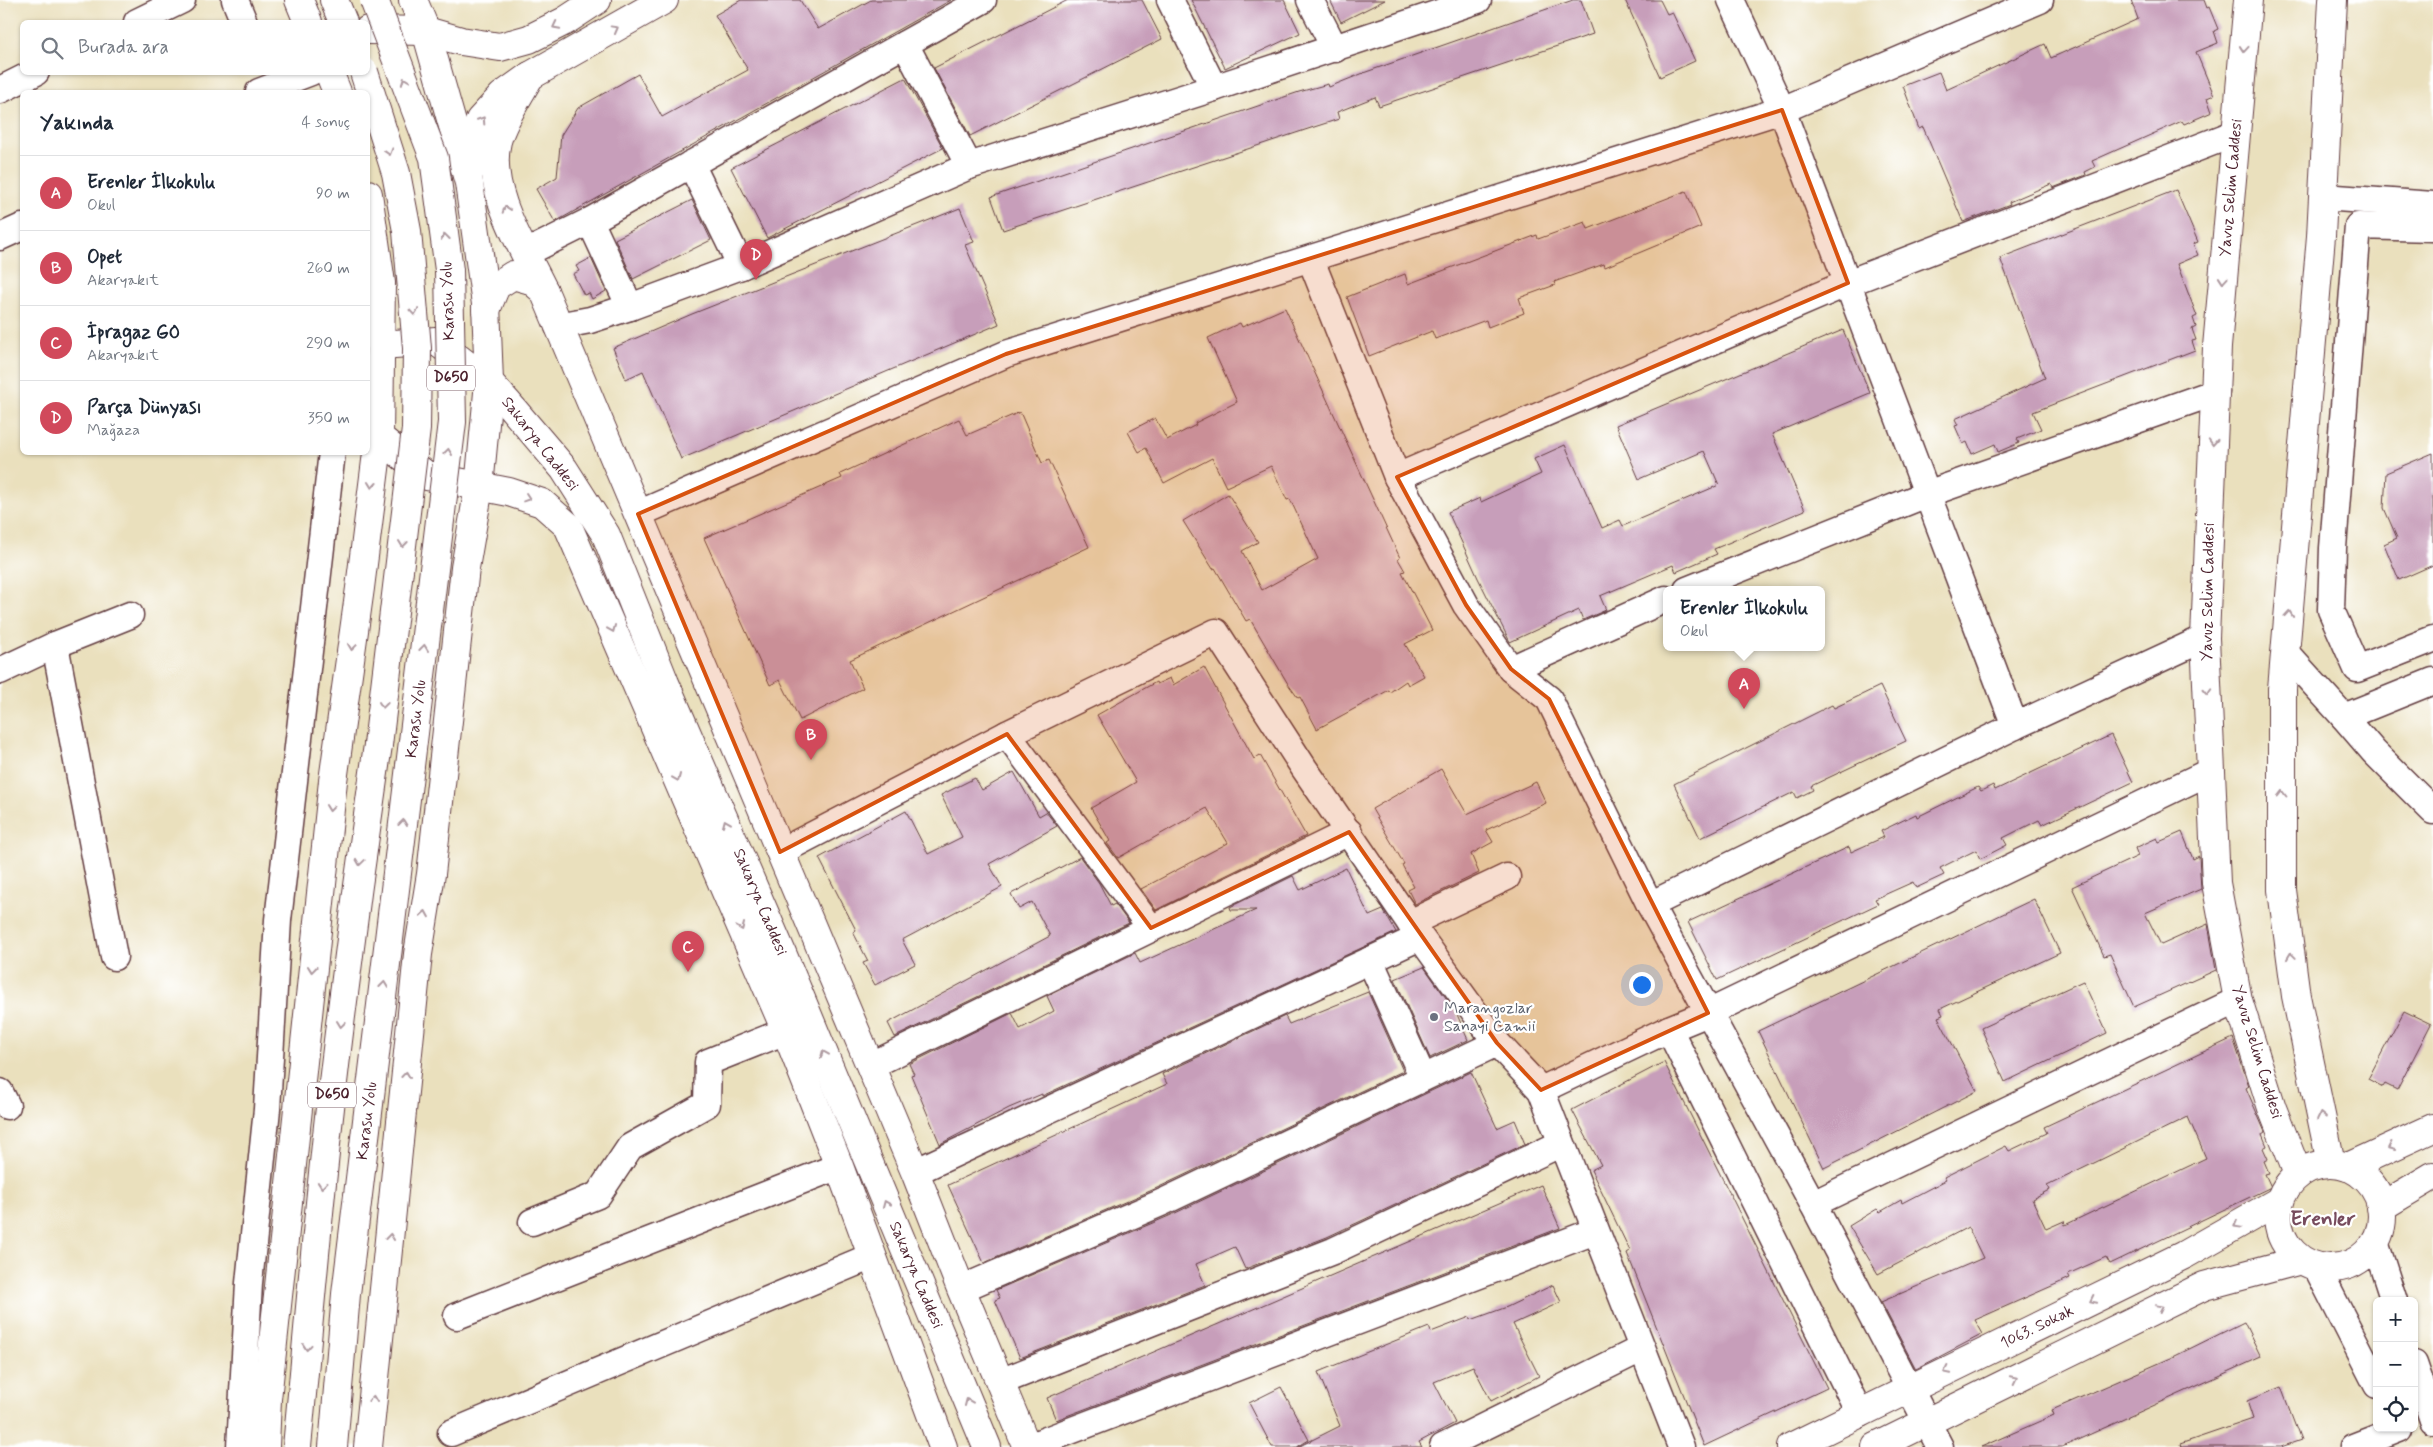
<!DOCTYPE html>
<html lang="tr">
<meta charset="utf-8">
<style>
:root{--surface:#fff;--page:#f6f6f7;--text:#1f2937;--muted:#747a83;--line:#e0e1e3;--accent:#d1495b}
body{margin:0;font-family:Mynerve,sans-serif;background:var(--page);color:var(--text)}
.controls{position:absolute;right:15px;bottom:15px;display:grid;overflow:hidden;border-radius:8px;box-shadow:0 1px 4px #0004}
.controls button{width:45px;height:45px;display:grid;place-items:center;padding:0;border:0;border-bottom:1px solid var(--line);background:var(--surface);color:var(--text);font:25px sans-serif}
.you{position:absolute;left:1641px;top:984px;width:18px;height:18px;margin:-12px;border:4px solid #fff;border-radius:50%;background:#1a73e8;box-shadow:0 0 0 8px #1a73e833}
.badge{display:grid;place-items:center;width:32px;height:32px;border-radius:50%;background:var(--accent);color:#fff;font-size:16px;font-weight:700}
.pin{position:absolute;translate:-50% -41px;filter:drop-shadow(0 1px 2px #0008)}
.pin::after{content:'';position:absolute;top:26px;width:18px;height:15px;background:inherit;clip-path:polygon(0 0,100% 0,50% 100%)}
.popup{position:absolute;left:1663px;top:586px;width:162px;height:65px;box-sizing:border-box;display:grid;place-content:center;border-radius:8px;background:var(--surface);filter:drop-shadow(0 1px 4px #0005);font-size:16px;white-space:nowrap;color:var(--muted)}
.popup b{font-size:19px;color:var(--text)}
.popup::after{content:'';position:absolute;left:50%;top:100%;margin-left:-10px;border:10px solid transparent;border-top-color:var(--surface)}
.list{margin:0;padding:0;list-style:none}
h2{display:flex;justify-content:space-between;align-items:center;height:65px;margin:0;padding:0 20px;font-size:21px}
h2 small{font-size:16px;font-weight:400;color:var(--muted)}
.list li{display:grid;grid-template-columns:32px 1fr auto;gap:15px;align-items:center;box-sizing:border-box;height:75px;padding:0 20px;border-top:1px solid var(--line)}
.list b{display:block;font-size:19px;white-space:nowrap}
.list p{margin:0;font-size:16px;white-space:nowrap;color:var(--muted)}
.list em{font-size:16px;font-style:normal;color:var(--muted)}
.icon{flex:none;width:28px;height:28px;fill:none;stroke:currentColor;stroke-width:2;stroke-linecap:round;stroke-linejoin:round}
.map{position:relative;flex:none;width:2433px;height:1447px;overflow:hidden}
.search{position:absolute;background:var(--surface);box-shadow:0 1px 4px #0004;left:20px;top:20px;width:350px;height:55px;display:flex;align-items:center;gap:12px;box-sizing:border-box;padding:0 18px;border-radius:8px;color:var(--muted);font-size:19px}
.panel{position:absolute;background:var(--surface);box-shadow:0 1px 4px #0004;left:20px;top:90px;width:350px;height:365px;border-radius:8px}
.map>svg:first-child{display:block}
.building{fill:#c79eba;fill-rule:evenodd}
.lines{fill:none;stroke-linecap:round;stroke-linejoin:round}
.minor-casing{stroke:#623c41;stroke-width:29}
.major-casing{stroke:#623c41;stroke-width:30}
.highway-casing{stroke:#623c41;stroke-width:30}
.minor{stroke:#fff;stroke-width:26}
.major{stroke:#fff;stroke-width:28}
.highway{stroke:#fff;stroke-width:28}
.highway-bridge-casing{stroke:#623c41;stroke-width:30;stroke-linecap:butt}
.highway-bridge{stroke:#fff;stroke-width:28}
.oneway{stroke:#ae9aa0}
.marked{fill:#d8530f;fill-opacity:0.2;stroke:#d8530f;stroke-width:4;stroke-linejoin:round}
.worship-dot{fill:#6b7280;stroke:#fff;stroke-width:2}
.labels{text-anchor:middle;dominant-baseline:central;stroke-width:4.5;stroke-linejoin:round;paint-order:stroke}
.shield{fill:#fff;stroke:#80626b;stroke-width:1}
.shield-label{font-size:15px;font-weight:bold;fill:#4a1f2b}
.street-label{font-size:16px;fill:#4a1f2b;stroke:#fff}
.worship-label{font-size:16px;fill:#5b616d;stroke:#fff;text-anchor:start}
.district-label{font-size:21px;font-weight:bold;fill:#764b5d;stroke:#fff}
</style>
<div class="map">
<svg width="2433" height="1447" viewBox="0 0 2433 1447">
<rect width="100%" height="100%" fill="#fff"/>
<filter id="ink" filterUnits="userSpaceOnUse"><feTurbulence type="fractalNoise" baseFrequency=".02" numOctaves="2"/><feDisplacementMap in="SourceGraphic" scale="10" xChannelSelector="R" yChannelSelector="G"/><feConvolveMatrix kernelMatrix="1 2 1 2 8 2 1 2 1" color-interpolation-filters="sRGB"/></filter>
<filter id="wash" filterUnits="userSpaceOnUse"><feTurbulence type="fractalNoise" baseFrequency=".0096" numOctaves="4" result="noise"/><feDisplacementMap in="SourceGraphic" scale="20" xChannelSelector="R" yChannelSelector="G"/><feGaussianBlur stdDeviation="1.12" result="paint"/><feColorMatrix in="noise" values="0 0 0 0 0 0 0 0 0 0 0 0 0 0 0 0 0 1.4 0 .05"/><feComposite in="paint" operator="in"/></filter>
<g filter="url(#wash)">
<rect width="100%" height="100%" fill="#eae0bd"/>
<g id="blocks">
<g class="building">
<path d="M741,0H800L818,29L871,0H951L555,222L536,189L557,177L561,135L578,108L638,74L662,117L748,70L715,15Z"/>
<path d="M1068,0H1142L1162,39L970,136L934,68Z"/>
<path d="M1191,0H1284L1300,33L1225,68Z"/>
<path d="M1330,0H1385L1341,22Z"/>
<path d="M1573,0H1581L1593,34L1379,106L1375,97L1337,112L1339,119L1311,128L1003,230L991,197L1299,92L1328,84L1329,87L1366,72Z"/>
<path d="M1625,0H1660L1667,14L1672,12L1695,61L1660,77Z"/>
<path d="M2131,0H2204L2207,8L2209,7L2218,29L2214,31L2218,43L2196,52L2214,95L2207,98L2212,112L2184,124L2182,121L2092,161L2095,167L2085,172L2086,175L2053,188L2051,184L2009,202L2010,204L1963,222L1923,127L1919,129L1903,86L1939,72L1946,90L2045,44L2051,58L2138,19Z"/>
<path d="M905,78L943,148L767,238L731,168Z"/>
<path d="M2176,190L2198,242L2193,244L2198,255L2177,264L2197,316L2193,318L2196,327L2192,329L2196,340L2192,341L2195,350L2033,412L2041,429L2017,439L2019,443L1998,452L1995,444L1972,454L1967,442L1963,444L1955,426L1958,425L1955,419L2045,378L2000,258Z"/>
<path d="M1686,191L1701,227L1605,267L1604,264L1554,282L1555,285L1519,298L1524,313L1488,327L1486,320L1435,339L1432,331L1369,356L1347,297L1405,274L1408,284L1537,235L1538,239L1585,222L1588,229Z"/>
<path d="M692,200L711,240L633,279L615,239Z"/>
<path d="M960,208L974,242L965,245L999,324L681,459L643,371L626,379L613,348L692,314Z"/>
<path d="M591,258L606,291L592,299L589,293L584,295L573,274L579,271L576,266Z"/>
<path d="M1285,308L1400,558L1398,559L1405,571L1402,572L1432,630L1405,644L1424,676L1408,685L1406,681L1390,692L1389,690L1317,729L1300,697L1298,698L1288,684L1250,619L1246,621L1222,580L1215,568L1213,569L1183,521L1228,494L1258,542L1242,551L1262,590L1318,559L1290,499L1287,500L1271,466L1226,487L1212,458L1164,483L1146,448L1139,452L1128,432L1155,418L1167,440L1196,425L1195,423L1237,402L1208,338L1240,323L1242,327Z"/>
<path d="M1843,330L1870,393L1772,434L1805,510L1714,549L1717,554L1676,572L1673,565L1600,596L1606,610L1583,620L1579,610L1510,642L1478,578L1448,512L1480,498L1481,502L1541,474L1534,459L1565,445L1602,528L1620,520L1623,526L1719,485L1704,451L1639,479L1616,425Z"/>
<path d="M1020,412L1042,463L1049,460L1089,547L850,660L863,688L800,720L780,680L770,685L704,538L842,478L840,474L959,419L967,435Z"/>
<path d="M2433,453V565L2399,580L2384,544L2397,538L2384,508L2386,473Z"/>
<path d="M1204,667L1254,759L1260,755L1306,836L1156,910L1141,889L1228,843L1207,808L1118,858L1107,843L1110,841L1091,808L1136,782L1097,715L1156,682L1157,684L1170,678L1173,685Z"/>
<path d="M1880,686L1906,741L1811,786L1813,790L1797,798L1794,792L1700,838L1674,784L1832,705L1834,708Z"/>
<path d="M2111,735L2133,782L2042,825L2039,820L2003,838L2007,845L1980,859L1976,850L1940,868L1944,875L1916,888L1913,882L1875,899L1878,904L1717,980L1688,922L1849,847L1851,852L1884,837L1881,831L1916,814L1917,817L1978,787L1981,791L1993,785L1995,790Z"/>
<path d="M1441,769L1467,814L1536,782L1546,803L1486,830L1493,842L1471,854L1479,873L1415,904L1408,890L1414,887L1402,865L1404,864L1372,809Z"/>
<path d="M1014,772L1039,816L1046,812L1057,826L989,864L1002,887L902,940L915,964L875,985L863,963L868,961L853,932L856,930L819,858L906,811L928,854L962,837L941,795L975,778L982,790Z"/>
<path d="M2182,832L2193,859L2199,856L2201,889L2145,913L2161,945L2208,924L2216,970L2134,1007L2110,954L2104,956L2072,887L2138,856L2135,848L2157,838L2159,842Z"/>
<path d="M1080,857L1099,883L1111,906L1115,904L1129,923L895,1037L888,1023L1050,936L1032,902L1019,909L1011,894Z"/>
<path d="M1346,868L1369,916L1383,910L1396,932L1042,1096V1094L1009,1108L940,1144L911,1075L914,1074L909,1064L1012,1013L1020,1029L1054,1011L1047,996L1135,953L1140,963L1256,910H1231L1230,907L1293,876L1300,890Z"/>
<path d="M2034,899L2060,953L1940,1009L1943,1015L1938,1017L1977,1091L1824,1168L1758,1031Z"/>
<path d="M1424,967L1456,1012L1468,1040L1430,1058L1395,979Z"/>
<path d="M2083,981L2107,1033L2005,1082L1981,1028Z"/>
<path d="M1368,992L1403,1071L1157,1188L984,1263L948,1185L1167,1084L1162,1074L1285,1016L1289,1024Z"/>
<path d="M2404,1011L2431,1024L2397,1090L2385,1084L2383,1087L2368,1079Z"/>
<path d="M2233,1038L2249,1086L2246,1088L2265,1132L2262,1134L2267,1146L2263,1148L2268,1159L2264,1161L2269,1173L2265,1174L2271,1187L2110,1264L2106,1257L2068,1274L2070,1278L1975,1320L1983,1334L1916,1369L1881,1302L1983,1258L1968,1227L1878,1274L1849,1226L1877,1209L1880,1212L1901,1200L1902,1203L1946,1180L1944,1177L2006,1146L2009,1151L2047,1133L2044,1127ZM2188,1117L2206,1158L2065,1225L2064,1221L2046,1229L2032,1199L2049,1190L2047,1186Z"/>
<path d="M1664,1062L1827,1388L1704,1446L1627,1253L1630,1251L1591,1170L1601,1165L1572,1110Z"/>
<path d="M1471,1072L1497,1128L1515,1120L1525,1144L1327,1237L1245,1269L1235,1247L1196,1264L1205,1285L1020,1358L995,1300L1000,1298L996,1290L1169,1216Z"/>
<path d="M1541,1185L1560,1228L1056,1420L1047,1398Z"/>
<path d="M1553,1285L1561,1302L1513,1324L1539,1376L1491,1401L1473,1366L1434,1382L1455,1423L1419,1442L1422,1447H1298L1340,1426L1318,1372L1429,1327L1431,1332L1470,1317L1471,1320L1507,1307Z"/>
<path d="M2244,1322L2261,1357L2062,1447H1981L2054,1415L2052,1410L2171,1358Z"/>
<path d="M1281,1387L1309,1440L1297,1447H1272L1249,1403Z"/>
<path d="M2281,1387L2301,1440L2281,1447H2181L2180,1444L2253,1419L2247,1401Z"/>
</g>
</g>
</g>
<g filter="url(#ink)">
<use href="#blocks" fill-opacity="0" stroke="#623c41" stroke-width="1"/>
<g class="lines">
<defs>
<g id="minor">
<path d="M235,0L244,22"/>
<path d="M1170,0L1214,88"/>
<path d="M1310,0L1335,49"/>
<path d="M1731,0L1782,110L2015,726"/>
<path d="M137,22L182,0"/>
<path d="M905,44L969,166"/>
<path d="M0,90L36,72"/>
<path d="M259,92L311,72"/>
<path d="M691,164L741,266"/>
<path d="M2323,197L2433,205"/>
<path d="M590,221L630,307"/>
<path d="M2433,228L2358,226L2333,548L2331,610L2357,669L2433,639"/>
<path d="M0,237L22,227"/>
<path d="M526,253L590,221L983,0"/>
<path d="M1311,260L1397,477L1466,605L1511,669L1549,699L1650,905"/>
<path d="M558,326L590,320L630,307L741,266L969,166L1214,88L1478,0"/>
<path d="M1397,477L1848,283L2236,133"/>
<path d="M638,514L1006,354L1782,110L2040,0"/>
<path d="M1687,590L1927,494L2216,392"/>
<path d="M55,645L114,957"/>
<path d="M2285,652L2344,717"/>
<path d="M1511,669L1666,599"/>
<path d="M0,671L55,645L130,615"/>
<path d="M2433,681L2344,717L2374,752L2433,811"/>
<path d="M1007,734L1151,928"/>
<path d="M780,852L1007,734L1216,632L1304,768L1410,923L1497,1043L1541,1090L1681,1447"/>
<path d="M1410,923L1507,877"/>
<path d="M1370,960L1423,1078"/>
<path d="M1669,1029L1860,1414"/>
<path d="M870,1066L1349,832"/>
<path d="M1541,1090L1669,1029L1708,1013L2211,771"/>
<path d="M0,1092L7,1106"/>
<path d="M915,1172L1420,937"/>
<path d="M1813,1204L2238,1000"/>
<path d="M532,1222L598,1195L630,1147L707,1104L708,1062L786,1031"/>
<path d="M2375,1242L2394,1301"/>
<path d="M2316,1266L2377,1385"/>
<path d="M961,1289L1163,1202L1497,1043"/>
<path d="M457,1316L839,1166"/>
<path d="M2414,1364L2433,1420"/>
<path d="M1000,1382L1333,1251L1560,1144"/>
<path d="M451,1433L872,1256"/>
<path d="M240,1447L249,1283L267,1109L278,920L332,452"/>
<path d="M1028,1447L1595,1231"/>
<path d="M1443,1447L1641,1349"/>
<path d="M1940,1447L1813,1204L1650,905L2015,726L2205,638"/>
<path d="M2353,1447L2399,1429"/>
</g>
<g id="major">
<path d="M299,0L308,22"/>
<path d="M413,0L426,31L469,183L486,304L489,382L479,487"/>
<path d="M2248,0L2217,347L2205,638L2216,883L2238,1000L2272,1108L2298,1174"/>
<path d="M368,30L426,31L461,41L500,47L529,39L565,21L597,0"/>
<path d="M329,72L337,92"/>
<path d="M530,76C519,96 503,119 497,141C485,190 524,249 544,291L915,1172L961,1289L1027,1447"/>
<path d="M470,170L472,143L480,120L502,96L530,76L664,0"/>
<path d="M368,194L381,283L379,437L427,476L509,492L542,503L568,526L786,1031L839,1166L943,1447"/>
<path d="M486,310L496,286L513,275L531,280L544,291"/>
<path d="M381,345L436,341L489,382L507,402L564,469L606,535L665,683L782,953L987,1447"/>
<path d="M2331,1163L2296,996L2282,890V689L2321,236L2333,0"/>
<circle cx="2330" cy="1216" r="52"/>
<path d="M2348,1167L2433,1128"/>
<path d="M2381,1207L2433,1176"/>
<path d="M1791,1447L2184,1255L2279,1201"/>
<path d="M1876,1447L2204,1286L2301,1260"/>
</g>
<g id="highway">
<path d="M334,0L343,22"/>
<path d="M265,1447L267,1399L333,781L360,588L379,437"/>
<path d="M297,1447C308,1334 317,1221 330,1108C344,987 360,866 378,745"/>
<path d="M333,1447L346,1294L410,766"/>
<path d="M368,1447L418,954L431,874L465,568L479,487"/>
</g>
</defs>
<use href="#minor" class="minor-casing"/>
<use href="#major" class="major-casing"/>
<use href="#highway" class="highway-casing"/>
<use href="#minor" class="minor"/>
<use href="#major" class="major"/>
<use href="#highway" class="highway"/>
<defs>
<g id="highway-bridge">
<path d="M374,0L434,158L449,270L452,422L410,766"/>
<path d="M364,72L396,173L407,231L417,348L416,429L378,745"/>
</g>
</defs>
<use href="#highway-bridge" class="highway-bridge-casing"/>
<use href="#highway-bridge" class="highway-bridge"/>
</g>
<defs><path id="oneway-chevron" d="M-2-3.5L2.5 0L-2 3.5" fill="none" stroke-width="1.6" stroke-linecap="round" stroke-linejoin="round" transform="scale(1.25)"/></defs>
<g class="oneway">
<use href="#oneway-chevron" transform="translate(556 26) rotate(153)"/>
<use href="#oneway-chevron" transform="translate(615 29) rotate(-29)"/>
<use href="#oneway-chevron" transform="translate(2244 49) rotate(95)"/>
<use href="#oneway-chevron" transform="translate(405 81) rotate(-111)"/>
<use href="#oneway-chevron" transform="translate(482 120) rotate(-57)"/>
<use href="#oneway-chevron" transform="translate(389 152) rotate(73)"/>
<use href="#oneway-chevron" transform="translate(506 209) rotate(-109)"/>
<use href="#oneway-chevron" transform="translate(445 237) rotate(-97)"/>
<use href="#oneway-chevron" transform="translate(2223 280) rotate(95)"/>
<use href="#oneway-chevron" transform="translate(414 312) rotate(85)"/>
<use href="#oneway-chevron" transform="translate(2213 442) rotate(93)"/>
<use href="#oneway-chevron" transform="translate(448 452) rotate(-83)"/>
<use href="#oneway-chevron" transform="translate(372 485) rotate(96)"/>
<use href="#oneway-chevron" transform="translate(527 498) rotate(19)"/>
<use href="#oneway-chevron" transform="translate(403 544) rotate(97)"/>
<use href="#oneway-chevron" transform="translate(2289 614) rotate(-85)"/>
<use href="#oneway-chevron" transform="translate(612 629) rotate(67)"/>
<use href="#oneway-chevron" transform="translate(352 647) rotate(98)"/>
<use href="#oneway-chevron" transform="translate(424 648) rotate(-83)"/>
<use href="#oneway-chevron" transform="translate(2207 692) rotate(87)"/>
<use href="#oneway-chevron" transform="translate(383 705) rotate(97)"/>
<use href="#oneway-chevron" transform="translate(677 778) rotate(67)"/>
<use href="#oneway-chevron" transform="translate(2282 794) rotate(-90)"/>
<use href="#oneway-chevron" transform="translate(330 808) rotate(96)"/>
<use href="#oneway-chevron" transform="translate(403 823) rotate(-83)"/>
<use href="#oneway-chevron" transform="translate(726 823) rotate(-113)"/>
<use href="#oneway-chevron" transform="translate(360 862) rotate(98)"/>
<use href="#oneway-chevron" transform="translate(425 914) rotate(-81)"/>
<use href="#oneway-chevron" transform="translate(741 927) rotate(67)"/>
<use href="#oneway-chevron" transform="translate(2291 956) rotate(-98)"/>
<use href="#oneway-chevron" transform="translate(312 969) rotate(96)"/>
<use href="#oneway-chevron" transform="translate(384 985) rotate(-83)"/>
<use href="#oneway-chevron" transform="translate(341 1024) rotate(97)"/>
<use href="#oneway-chevron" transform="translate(824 1054) rotate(-113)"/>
<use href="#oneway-chevron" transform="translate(406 1075) rotate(-84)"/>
<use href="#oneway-chevron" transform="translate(2321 1116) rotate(-102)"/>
<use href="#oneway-chevron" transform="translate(2391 1147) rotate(155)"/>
<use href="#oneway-chevron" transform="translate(322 1185) rotate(95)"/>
<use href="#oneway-chevron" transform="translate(886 1204) rotate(-113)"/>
<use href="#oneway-chevron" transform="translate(2237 1225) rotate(151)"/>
<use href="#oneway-chevron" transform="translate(390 1237) rotate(-84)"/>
<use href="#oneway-chevron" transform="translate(2093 1300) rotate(154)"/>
<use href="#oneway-chevron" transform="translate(2160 1308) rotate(-26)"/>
<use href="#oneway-chevron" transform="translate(307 1347) rotate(95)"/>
<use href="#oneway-chevron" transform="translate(1947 1371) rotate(154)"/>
<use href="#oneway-chevron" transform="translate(2014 1379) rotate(-26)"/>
<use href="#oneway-chevron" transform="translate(373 1399) rotate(-84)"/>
<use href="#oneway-chevron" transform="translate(968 1402) rotate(-113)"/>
</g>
</g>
<path class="marked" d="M1782,110L1848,283L1397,477L1466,605L1511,669L1549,699L1708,1013L1541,1090L1497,1043L1349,832L1151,928L1007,734L780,852L638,514L1006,354Z"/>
<circle class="worship-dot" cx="1434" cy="1017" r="5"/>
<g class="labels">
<g class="shield">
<rect x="427" y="365.5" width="48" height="25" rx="4"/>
<rect x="308" y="1082.5" width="48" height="25" rx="4"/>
</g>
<g class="shield-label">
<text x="451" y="378">D650</text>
<text x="332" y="1095">D650</text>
</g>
<g class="street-label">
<text transform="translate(2231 188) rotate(-85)">Yavuz Selim Caddesi</text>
<text transform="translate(448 301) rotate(-92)">Karasu Yolu</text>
<text transform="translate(540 444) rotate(52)">Sakarya Caddesi</text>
<text transform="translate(2208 592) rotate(-89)">Yavuz Selim Caddesi</text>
<text transform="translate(416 719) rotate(-83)">Karasu Yolu</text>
<text transform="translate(760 902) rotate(67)">Sakarya Caddesi</text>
<text transform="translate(2257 1052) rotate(73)">Yavuz Selim Caddesi</text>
<text transform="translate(367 1121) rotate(-83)">Karasu Yolu</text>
<text transform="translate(916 1275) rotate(67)">Sakarya Caddesi</text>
<text transform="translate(2037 1327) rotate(-26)">1063. Sokak</text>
</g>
<g class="worship-label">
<text x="1444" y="1008">Marangozlar<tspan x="1444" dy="18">Sanayi Camii</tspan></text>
</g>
<g class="district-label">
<text x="2323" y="1219">Erenler</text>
</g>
</g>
</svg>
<div class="controls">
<button>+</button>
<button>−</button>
<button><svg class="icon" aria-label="locate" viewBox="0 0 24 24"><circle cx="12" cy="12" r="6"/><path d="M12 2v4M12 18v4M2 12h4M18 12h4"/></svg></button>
</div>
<div class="you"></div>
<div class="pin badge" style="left:1744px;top:709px">A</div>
<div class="popup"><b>Erenler İlkokulu</b>Okul</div>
<div class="pin badge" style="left:811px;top:760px">B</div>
<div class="pin badge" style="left:688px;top:972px">C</div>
<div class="pin badge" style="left:756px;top:280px">D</div>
<div class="search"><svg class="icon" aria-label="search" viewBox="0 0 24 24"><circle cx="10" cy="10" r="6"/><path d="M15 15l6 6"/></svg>Burada ara</div>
<section class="panel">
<h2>Yakında<small>4 sonuç</small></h2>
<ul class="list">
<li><span class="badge">A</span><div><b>Erenler İlkokulu</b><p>Okul</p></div><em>90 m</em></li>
<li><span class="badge">B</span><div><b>Opet</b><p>Akaryakıt</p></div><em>260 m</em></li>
<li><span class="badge">C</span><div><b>İpragaz GO</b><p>Akaryakıt</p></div><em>290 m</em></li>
<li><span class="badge">D</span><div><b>Parça Dünyası</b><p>Mağaza</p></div><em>350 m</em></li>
</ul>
</section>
</div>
